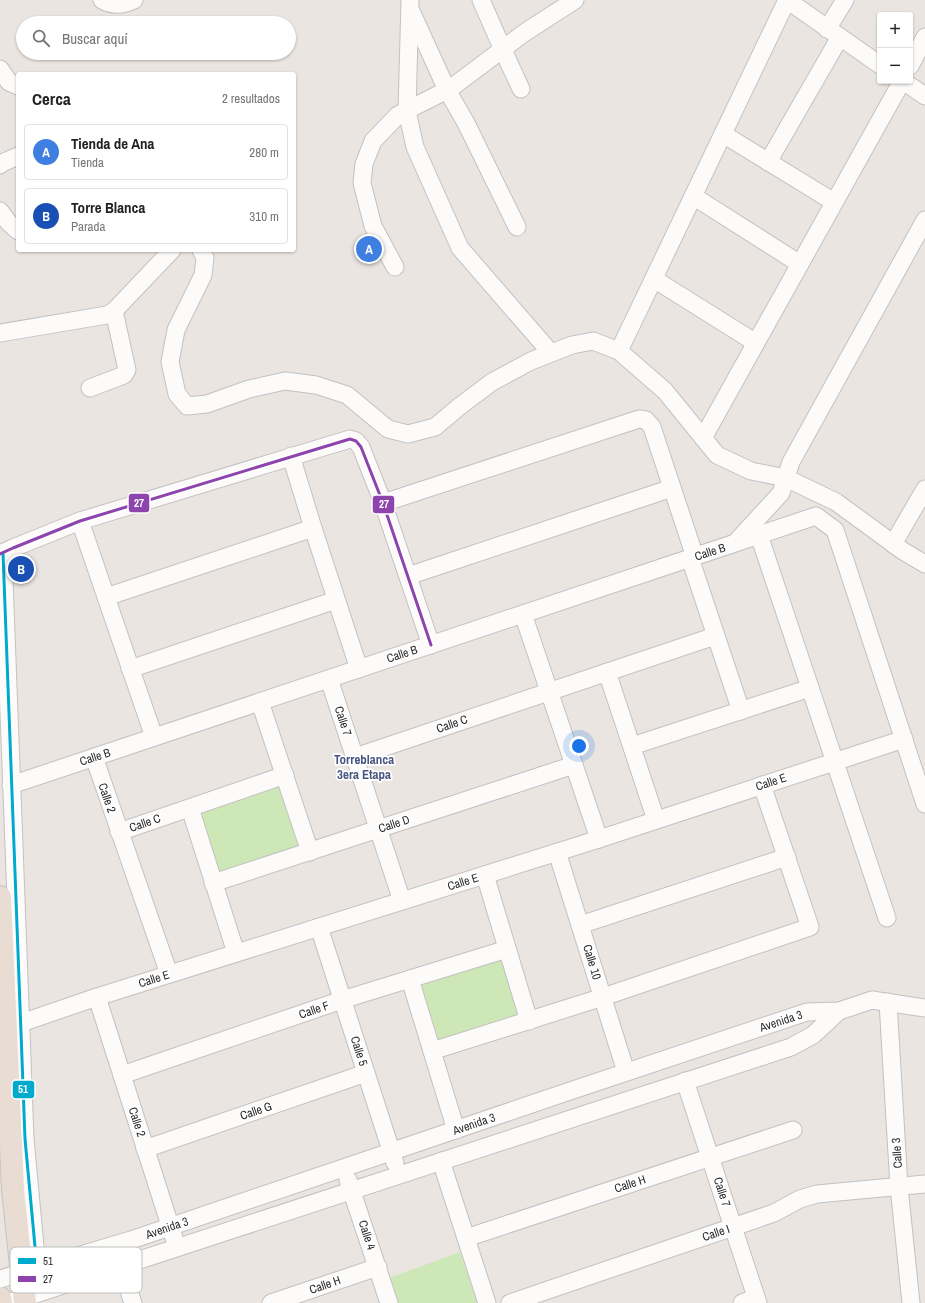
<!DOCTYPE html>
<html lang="es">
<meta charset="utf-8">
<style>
:root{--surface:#fff;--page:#f6f6f6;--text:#222;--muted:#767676;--line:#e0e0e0;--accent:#6e6c6a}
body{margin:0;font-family:"Archivo Narrow",sans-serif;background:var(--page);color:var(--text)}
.controls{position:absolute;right:12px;top:12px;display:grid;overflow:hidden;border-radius:4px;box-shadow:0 1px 3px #0004}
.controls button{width:36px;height:36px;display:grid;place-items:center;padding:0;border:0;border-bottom:1px solid var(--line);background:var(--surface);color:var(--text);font:20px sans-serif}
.you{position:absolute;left:579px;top:746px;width:14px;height:14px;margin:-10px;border:3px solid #fff;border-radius:50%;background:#1a73e8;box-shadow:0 0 0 6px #1a73e833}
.badge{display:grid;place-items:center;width:26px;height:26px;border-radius:50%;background:var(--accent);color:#fff;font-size:13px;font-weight:700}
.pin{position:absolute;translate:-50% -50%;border:2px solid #fff;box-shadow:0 1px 4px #0006}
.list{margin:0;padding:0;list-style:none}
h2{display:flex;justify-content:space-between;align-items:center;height:52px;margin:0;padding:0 16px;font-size:17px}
h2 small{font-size:13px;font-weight:400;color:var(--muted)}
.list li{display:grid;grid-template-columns:26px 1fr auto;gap:12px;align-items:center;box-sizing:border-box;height:56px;margin:0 8px 8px;padding:0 8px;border:1px solid var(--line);border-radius:4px}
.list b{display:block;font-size:15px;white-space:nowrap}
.list p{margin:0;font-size:13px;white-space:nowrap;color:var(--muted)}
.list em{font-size:13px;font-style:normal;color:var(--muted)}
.icon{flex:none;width:22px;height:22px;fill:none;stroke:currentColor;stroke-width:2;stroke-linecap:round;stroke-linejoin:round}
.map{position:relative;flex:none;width:925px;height:1303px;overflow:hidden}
.search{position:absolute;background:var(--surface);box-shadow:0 1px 3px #0004;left:16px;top:16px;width:280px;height:44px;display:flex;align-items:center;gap:10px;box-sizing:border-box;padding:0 14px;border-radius:22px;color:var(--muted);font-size:15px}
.panel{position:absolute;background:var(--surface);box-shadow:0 1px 3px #0004;left:16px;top:72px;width:280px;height:180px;border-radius:4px}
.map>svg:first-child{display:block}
.green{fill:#cde7b6}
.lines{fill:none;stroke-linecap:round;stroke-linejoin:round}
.minor-casing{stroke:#c3c1c2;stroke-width:19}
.highway-casing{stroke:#c5c3c1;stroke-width:24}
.minor{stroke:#fcfbfa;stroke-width:17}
.highway{stroke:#e9dcd3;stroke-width:22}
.bus-1-casing{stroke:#fff;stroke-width:6}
.bus-2-casing{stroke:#fff;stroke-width:6}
.bus-1{stroke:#00a9ce;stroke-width:3}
.bus-2{stroke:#8e44ad;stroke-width:3}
.labels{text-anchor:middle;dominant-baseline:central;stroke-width:3.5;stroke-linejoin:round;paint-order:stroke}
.street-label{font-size:12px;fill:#2b2b2b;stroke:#fff}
.neighbourhood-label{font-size:13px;font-weight:bold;fill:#475580;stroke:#fff}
.key{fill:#fff;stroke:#bfbfbf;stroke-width:1}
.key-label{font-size:11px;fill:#2b2b2b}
.line-badge{stroke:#fff;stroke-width:1.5}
.badge-label{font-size:11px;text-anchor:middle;font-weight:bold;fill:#fff}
</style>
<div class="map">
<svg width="925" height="1303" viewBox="0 0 925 1303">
<rect width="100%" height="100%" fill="#eae5e0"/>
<g class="green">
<path d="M279,786L299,847L218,875L198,814Z"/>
<path d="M501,959L519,1014L439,1041L421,985Z"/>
<path d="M460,1252L477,1303H397L389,1278Z"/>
</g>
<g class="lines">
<defs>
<g id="minor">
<path d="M102,0C112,6 123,5 134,0"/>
<path d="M410,0L407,111L415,147L460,248L551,353"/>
<path d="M481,0L503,50L521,89"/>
<path d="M787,0L880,65"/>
<path d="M411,11L447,90L466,123L517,227"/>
<path d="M827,29L845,0"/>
<path d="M910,66L925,37"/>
<path d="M0,69L9,82L18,86"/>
<path d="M903,81L925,96"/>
<path d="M723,134L834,202"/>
<path d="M768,162L840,37"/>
<path d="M0,165L2,163L18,156"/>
<path d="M693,196L800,264"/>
<path d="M0,211L9,223L18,231"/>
<path d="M201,250L205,258L203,275L176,330L170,362L177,394L187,406L207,404L249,389L285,381L316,385L347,395L388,429L408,434L435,427L460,406L492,382L531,361L572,345L593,341L619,351L665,391L717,455L751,471L786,478L836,502L903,551L925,564"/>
<path d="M395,267L373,226L362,183L364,164L373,141L398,115L451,88L524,33L575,0"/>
<path d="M654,279L756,343"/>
<path d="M0,333L107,315L114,311L172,250"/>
<path d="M619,351L787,0"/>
<path d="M90,388L124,375L127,370L114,311"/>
<path d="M703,438L902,81"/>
<path d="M291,456L313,528L359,669"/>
<path d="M383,503L639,419L646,420L652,427L695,557"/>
<path d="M80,521L154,737"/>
<path d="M759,535L887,918"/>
<path d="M737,541L781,493L791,462L925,220"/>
<path d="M893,544L925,489"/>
<path d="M3,553L25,1139L37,1268"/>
<path d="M0,554L13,548L80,521L350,439L356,441L361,447L383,503L431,645"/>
<path d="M690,558L741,711"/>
<path d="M408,576L672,488"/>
<path d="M106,597L313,528"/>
<path d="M523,614L599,839"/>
<path d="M130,669L336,600"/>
<path d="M607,672L656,820"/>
<path d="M329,679L402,901"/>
<path d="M260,702L310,852"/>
<path d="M632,746L810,688"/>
<path d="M94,757L169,974"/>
<path d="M355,757L715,636"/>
<path d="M11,785L816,516L835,530L925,804"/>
<path d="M190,808L236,953"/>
<path d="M119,832L285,775"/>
<path d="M557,852L626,1072"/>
<path d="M485,875L529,1021"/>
<path d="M213,883L574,765"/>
<path d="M580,925L787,857"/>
<path d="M319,927L395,1163"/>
<path d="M410,979L456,1130"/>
<path d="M97,997L174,1238"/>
<path d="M888,1002L899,1187L911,1303"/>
<path d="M21,1023L97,997L599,839L904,739"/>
<path d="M432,1051L603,997L810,927L762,785"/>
<path d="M122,1075L342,1000L507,949"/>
<path d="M685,1081L758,1303"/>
<path d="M145,1149L366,1073"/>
<path d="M441,1161L487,1303"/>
<path d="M348,1180L389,1303"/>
<path d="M466,1238L793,1130"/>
<path d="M121,1266L133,1303"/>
<path d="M0,1279L131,1240L570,1091L807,1012L839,1011L872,1000L925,1008"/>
<path d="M8,1303L791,1047L813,1035L839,1011"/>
<path d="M271,1303L378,1267"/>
<path d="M510,1303L774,1213L800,1199L817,1194L925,1184"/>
<path d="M742,1303L756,1298"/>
</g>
<g id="highway">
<path d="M0,897L13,1190L25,1303"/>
<path d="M0,1298L1,1303"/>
</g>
</defs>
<use href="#minor" class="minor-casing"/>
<use href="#highway" class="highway-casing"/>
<use href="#minor" class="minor"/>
<use href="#highway" class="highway"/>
<defs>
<path id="bus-1" d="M3,553L25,1139L37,1268"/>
<path id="bus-2" d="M0,554L13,548L80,521L350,439L356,441L361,447L383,503L431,645"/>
</defs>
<use href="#bus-1" class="bus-1-casing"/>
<use href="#bus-2" class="bus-2-casing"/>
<use href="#bus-1" class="bus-1"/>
<use href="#bus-2" class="bus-2"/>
</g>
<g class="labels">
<g class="street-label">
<text transform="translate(710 552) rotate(-18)">Calle B</text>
<text transform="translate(402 654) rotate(-18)">Calle B</text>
<text transform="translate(343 721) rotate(72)">Calle 7</text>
<text transform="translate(452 724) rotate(-19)">Calle C</text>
<text transform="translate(95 757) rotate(-18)">Calle B</text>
<text transform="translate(771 782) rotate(-18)">Calle E</text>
<text transform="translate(107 798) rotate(71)">Calle 2</text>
<text transform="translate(145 823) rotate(-19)">Calle C</text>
<text transform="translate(394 824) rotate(-18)">Calle D</text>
<text transform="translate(463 882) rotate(-17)">Calle E</text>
<text transform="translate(592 962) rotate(73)">Calle 10</text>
<text transform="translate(154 979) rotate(-17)">Calle E</text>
<text transform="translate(314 1010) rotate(-19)">Calle F</text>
<text transform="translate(781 1021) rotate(-18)">Avenida 3</text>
<text transform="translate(359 1051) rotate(72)">Calle 5</text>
<text transform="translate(256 1111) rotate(-19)">Calle G</text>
<text transform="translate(137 1122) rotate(72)">Calle 2</text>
<text transform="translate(474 1124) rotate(-19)">Avenida 3</text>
<text transform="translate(897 1153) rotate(-94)">Calle 3</text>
<text transform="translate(630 1184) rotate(-18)">Calle H</text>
<text transform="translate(722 1192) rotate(72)">Calle 7</text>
<text transform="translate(167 1228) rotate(-19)">Avenida 3</text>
<text transform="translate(716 1233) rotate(-19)">Calle I</text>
<text transform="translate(367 1235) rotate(72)">Calle 4</text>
<text transform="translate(325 1285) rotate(-19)">Calle H</text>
</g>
<g class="neighbourhood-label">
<text x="364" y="759">Torreblanca<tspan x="364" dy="15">3era Etapa</tspan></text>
</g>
</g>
<rect x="10" y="1247" width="132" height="46" rx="6" class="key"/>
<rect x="18" y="1258" width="18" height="6" fill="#00a9ce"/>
<rect x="18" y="1276" width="18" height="6" fill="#8e44ad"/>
<g class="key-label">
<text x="43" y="1265">51</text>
<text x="43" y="1283">27</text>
</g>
<g class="line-badge">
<rect x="128" y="493" width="22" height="20" rx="4" fill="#8e44ad"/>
<rect x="372" y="495" width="23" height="19" rx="4" fill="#8e44ad"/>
<rect x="12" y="1080" width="23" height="19" rx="4" fill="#00a9ce"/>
</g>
<g class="badge-label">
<text x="139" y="507">27</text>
<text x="384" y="508">27</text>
<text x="23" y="1093">51</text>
</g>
</svg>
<div class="controls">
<button>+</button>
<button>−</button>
</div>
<div class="you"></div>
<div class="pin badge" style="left:369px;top:249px;background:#3f7fe0">A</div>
<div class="pin badge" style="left:21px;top:569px;background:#1a4fb4">B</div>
<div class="search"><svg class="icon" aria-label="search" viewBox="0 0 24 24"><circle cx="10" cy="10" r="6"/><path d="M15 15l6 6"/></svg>Buscar aquí</div>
<section class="panel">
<h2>Cerca<small>2 resultados</small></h2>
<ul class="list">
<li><span class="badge" style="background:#3f7fe0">A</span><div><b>Tienda de Ana</b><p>Tienda</p></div><em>280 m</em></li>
<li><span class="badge" style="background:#1a4fb4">B</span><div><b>Torre Blanca</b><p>Parada</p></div><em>310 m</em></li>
</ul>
</section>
</div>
